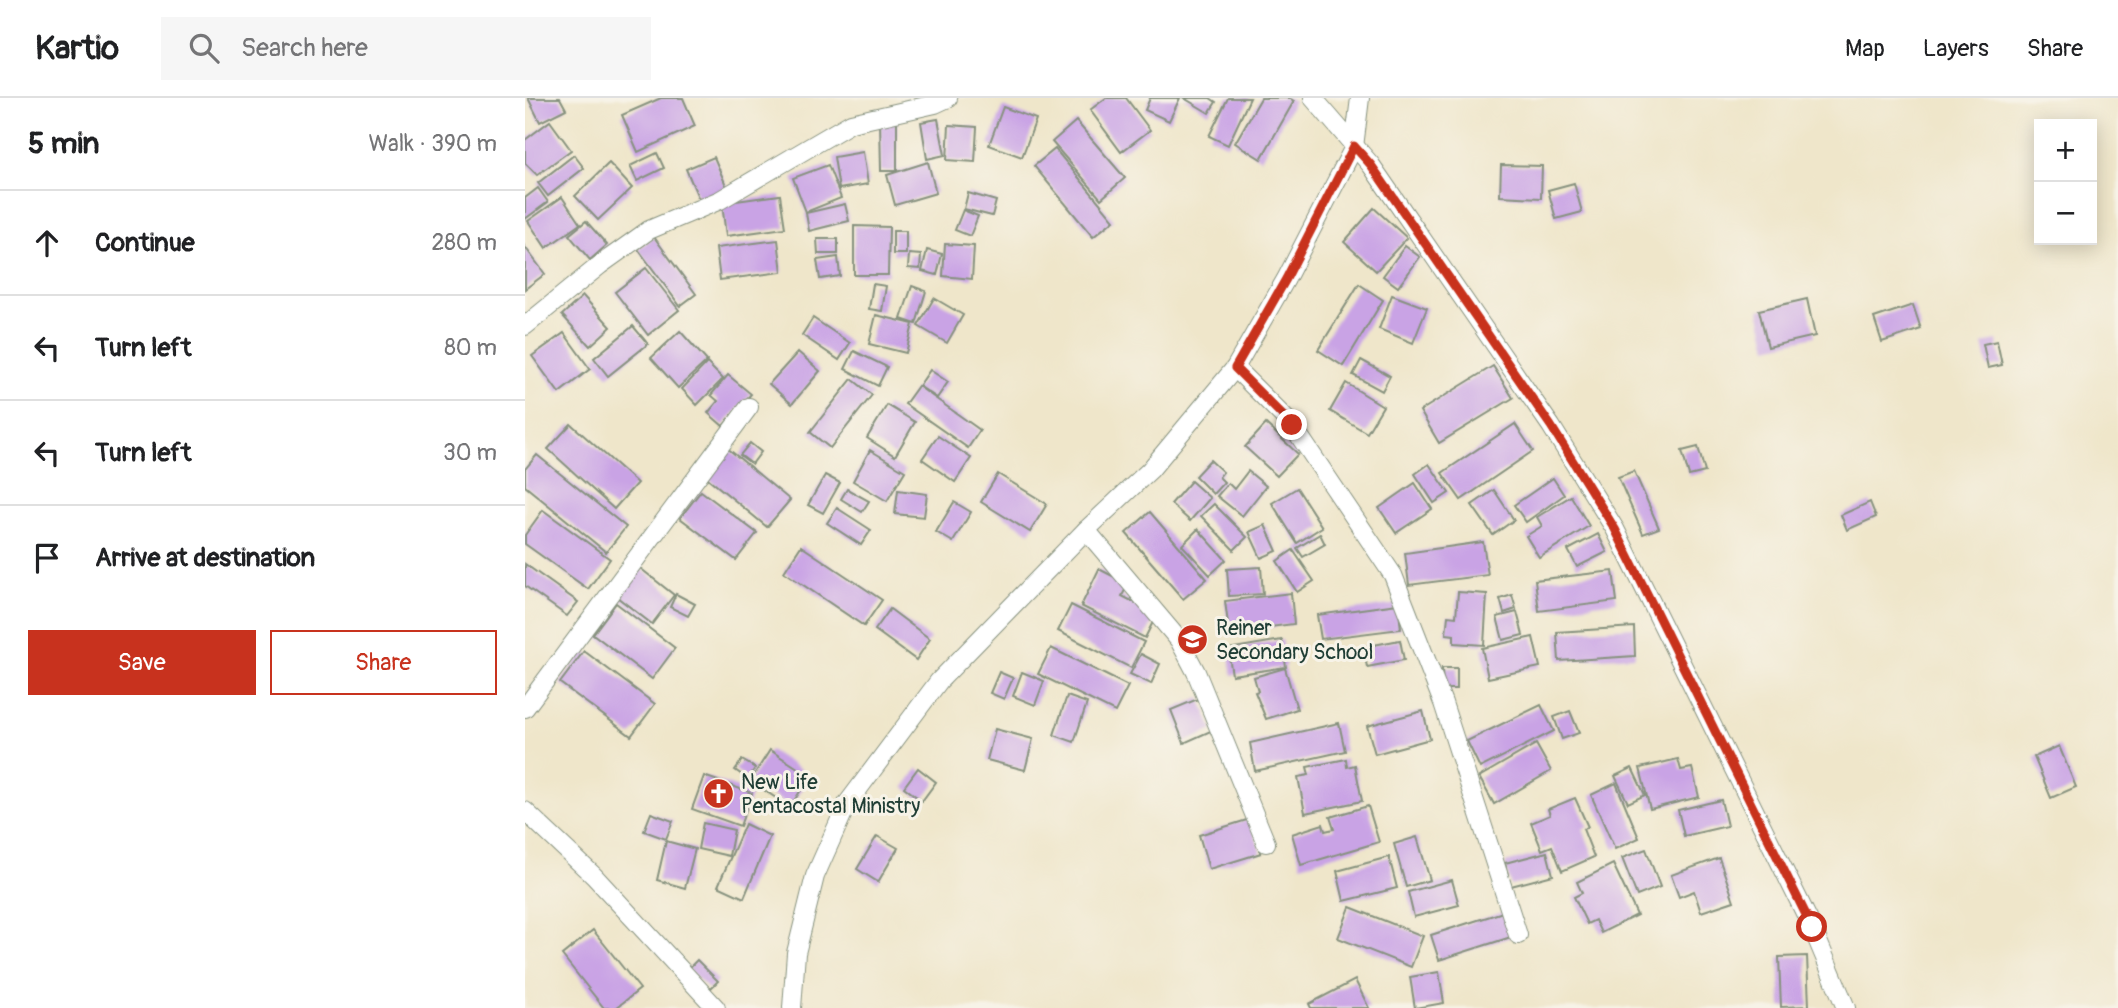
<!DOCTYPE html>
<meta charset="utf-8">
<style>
:root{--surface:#fff;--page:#f6f6f6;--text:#202124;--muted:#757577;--line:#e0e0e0;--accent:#c8321e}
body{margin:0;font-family:Pangolin,sans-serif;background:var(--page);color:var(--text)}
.controls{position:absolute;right:21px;top:21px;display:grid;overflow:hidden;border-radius:0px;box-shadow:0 4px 18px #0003}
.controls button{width:63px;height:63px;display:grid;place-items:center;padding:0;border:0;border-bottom:2px solid var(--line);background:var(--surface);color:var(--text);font:35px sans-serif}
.stop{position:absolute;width:21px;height:21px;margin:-16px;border:5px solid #c8321e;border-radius:50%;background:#fff}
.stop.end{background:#c8321e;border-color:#fff;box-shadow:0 2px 7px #0008}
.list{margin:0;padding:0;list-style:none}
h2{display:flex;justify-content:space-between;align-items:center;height:91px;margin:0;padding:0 28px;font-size:30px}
h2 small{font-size:23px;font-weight:400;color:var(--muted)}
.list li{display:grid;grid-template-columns:46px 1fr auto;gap:21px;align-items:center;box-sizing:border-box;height:105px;padding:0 28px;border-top:2px solid var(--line)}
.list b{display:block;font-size:26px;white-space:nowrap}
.list em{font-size:23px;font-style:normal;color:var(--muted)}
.actions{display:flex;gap:14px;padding:21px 28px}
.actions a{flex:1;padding:16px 0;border:2px solid var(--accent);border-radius:0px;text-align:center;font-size:24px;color:var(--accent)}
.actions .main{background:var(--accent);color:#fff}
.icon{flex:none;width:38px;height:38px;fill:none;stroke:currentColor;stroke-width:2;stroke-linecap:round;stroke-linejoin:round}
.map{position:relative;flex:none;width:1593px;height:910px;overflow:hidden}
header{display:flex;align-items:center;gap:42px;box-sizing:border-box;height:98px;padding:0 35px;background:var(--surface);border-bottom:2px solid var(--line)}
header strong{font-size:33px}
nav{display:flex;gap:38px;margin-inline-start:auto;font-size:24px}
.search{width:490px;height:63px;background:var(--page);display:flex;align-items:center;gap:18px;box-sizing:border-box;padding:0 24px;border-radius:0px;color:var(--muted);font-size:26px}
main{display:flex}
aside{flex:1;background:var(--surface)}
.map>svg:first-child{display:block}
.building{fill:#c9a3e5}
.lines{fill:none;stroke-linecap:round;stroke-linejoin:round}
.street-casing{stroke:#87927f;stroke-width:20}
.street{stroke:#fff;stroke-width:18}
.route{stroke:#c8321e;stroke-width:9}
.labels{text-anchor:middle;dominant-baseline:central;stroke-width:6;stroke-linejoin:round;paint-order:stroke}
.poi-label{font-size:21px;fill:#1f3d34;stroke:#f7f3e8;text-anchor:start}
</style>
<header>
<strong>Kartio</strong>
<div class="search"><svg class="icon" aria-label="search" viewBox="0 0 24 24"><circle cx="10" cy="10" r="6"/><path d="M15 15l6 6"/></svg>Search here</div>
<nav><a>Map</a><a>Layers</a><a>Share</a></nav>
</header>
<main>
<aside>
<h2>5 min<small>Walk · 390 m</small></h2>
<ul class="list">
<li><svg class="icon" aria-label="ahead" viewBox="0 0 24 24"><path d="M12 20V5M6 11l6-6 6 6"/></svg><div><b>Continue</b></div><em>280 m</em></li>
<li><svg class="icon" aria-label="left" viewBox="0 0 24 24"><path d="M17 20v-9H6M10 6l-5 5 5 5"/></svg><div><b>Turn left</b></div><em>80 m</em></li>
<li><svg class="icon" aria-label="left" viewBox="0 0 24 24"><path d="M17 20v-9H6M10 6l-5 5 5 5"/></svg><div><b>Turn left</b></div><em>30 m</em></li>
<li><svg class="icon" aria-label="arrive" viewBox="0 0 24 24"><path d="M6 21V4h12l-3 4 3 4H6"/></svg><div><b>Arrive at destination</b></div></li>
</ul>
<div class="actions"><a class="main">Save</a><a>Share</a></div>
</aside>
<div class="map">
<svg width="1593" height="910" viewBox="0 0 1593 910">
<rect width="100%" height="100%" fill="#f7f3e8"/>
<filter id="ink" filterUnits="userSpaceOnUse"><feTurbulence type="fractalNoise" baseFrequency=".0143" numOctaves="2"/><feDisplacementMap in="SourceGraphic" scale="14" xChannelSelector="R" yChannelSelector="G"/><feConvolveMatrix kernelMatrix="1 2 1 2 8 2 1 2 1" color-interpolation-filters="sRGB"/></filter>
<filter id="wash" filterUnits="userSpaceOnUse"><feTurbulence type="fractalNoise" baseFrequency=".00686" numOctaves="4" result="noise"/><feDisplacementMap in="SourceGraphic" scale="28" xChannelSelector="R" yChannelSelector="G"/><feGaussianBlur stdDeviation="1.57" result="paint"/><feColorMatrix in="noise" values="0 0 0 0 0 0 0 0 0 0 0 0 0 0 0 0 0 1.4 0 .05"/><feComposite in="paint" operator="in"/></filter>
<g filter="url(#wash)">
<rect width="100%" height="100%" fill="#efe6ca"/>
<g id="blocks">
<g class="building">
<path d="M3,0H35L41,11L15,24Z"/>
<path d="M136,0H158L170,28L113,54L97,17Z"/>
<path d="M581,0H601L625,32L596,54L565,12Z"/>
<path d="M625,0H655L644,23L620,12Z"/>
<path d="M659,0H685L691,4L684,15Z"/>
<path d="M703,0H725L703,47L684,38Z"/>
<path d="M736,0H764L769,3L736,61L710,45Z"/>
<path d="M478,9L511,21L497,59L464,47Z"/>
<path d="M413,21L420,57L402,61L396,24Z"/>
<path d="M355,22H372V73H356Z"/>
<path d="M25,23L46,52L12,77L0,65V42Z"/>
<path d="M551,23L600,80L576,101L527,44Z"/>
<path d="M424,27L452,29L450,64L422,62Z"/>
<path d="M530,51L589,122L568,139L509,68Z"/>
<path d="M338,54L343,86L314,91L309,59Z"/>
<path d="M132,55L139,70L112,83L105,68Z"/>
<path d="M49,57L59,70L23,98L13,85Z"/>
<path d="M189,59L203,92L175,104L161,71Z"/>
<path d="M403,64L411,95L370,107L362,77Z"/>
<path d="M84,65L107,90L73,122L50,98Z"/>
<path d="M303,67L316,100L281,114L268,80Z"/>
<path d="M976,67L1017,68L1016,100L975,98Z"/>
<path d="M1049,85L1057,114L1031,121L1023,92Z"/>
<path d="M13,90L23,104L0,121V100Z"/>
<path d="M443,95L471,103L467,118L439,111Z"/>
<path d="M255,97L260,130L201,138L197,105Z"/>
<path d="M37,99L55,126L21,150L3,123Z"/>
<path d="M320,106L324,123L284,133L281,115Z"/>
<path d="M849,110L882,140L851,173L819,144Z"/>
<path d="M438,112L453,118L445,138L430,132Z"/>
<path d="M61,123L82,147L65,162L44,137Z"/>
<path d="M329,128L364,129L363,177H329Z"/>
<rect x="368" y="133" width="13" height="23"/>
<path d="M129,139L171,196L155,208L113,151Z"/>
<path d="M292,141H313V156H293Z"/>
<path d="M253,142L257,174L195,182L191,150Z"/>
<path d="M420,146L449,148L447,181L418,178Z"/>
<path d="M880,148L895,159L873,189L858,178Z"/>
<path d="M0,149L20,176L0,191Z"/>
<path d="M402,152L417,156L412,177L397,173Z"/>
<path d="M384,156L396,157L395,171L383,170Z"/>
<path d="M313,159L315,178L295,181L292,162Z"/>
<path d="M121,170L154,212L123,237L90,194Z"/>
<path d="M348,186L361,188L357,213L344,211Z"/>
<path d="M834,186L858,202L818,268L793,252Z"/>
<path d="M387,188L401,193L391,226L376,221Z"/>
<path d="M867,197L902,210L888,245L854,231Z"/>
<path d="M58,198L86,229L65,248L37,217Z"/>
<path d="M409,200L438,217L422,245L393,228Z"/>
<path d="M1282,201L1290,238L1243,249L1234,212Z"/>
<path d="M1388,207L1396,231L1357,244L1349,220Z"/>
<path d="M351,217L388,226L381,255L344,246Z"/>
<path d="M288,220L325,245L314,262L277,237Z"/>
<path d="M108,228L123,246L83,278L69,260Z"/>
<path d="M155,233L182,263L153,290L126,260Z"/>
<path d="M39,235L65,271L34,295L7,258Z"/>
<path d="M1472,243L1477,267L1463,270L1458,246Z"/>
<path d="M329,253L362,269L353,288L320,271Z"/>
<path d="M273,254L295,273L267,306L244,286Z"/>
<path d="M836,262L865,278L857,293L828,277Z"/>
<path d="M182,265L198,281L172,307L157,291Z"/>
<path d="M968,268L988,300L914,345L895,313Z"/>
<path d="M405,272L423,284L412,300L394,288Z"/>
<path d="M203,277L226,296L198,328L183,315L193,303L186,297Z"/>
<path d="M327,281L347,297L305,350L285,334Z"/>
<path d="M821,285L858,308L842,335L805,313Z"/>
<path d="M393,288L455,332L443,350L380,306Z"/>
<path d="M362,307L390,324L370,358L342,340Z"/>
<path d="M46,326L112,385L89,411L23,351Z"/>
<path d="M741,326L773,356L752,378L720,349Z"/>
<path d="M990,326L1008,353L936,402L917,375Z"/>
<path d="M413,338L446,360L430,384L397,361Z"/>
<path d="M225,345L236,354L227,366L215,357Z"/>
<path d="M201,349L265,402L242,429L179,377Z"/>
<path d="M1173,349L1180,374L1164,378L1157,353Z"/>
<path d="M345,352L380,373L362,403L328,383Z"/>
<path d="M12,357L101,429L81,454L0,388V371Z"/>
<path d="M685,362L698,374L694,379L699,384L688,396L670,378Z"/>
<path d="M904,366L924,395L909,405L890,376Z"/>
<path d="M723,373L741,388L717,418L692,398L703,385L709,391Z"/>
<path d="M1109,373L1134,430L1118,436L1093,379Z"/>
<path d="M473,376L522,406L505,434L456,404Z"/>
<path d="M300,377L315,385L298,415L283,407Z"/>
<path d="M1028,380L1039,397L1001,424L989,407Z"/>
<path d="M666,383L685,400L665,423L646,406Z"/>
<path d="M890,385L907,411L871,435L854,410Z"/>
<path d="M772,390L797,429L772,445L747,405Z"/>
<path d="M322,391L344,403L337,414L316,401Z"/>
<path d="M373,392L402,396L399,419L370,416Z"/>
<path d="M969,392L989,422L968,437L947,407Z"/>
<path d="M176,393L232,435L211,462L155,420Z"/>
<path d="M1046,398L1064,428L1014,459L1001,438L1017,428L1012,419Z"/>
<path d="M429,404L446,414L428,444L411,434Z"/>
<path d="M1345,404L1351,419L1322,432L1316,417Z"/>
<path d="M689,406L722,439L709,452L676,418Z"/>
<path d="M312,410L346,432L336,447L302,425Z"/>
<path d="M18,412L85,461L63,491L0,446V437Z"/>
<path d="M625,414L682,481L658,501L601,435Z"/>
<path d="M740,427L752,453L736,460L724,434Z"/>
<path d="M673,431L701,462L685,477L657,447Z"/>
<path d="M795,436L800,446L778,459L772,450Z"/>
<path d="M1073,436L1082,454L1052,469L1043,452Z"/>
<path d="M958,444L963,477L884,487L880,455Z"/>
<path d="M276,448L357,502L339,528L259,474Z"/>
<path d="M768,452L789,483L772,494L752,463Z"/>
<path d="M0,466L53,504L42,518L0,488Z"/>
<path d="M736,469L738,496L704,498L702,471Z"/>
<path d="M115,470L149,497L127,526L92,499Z"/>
<path d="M574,471L603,486L597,498L632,516L620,540L556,508Z"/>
<path d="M1088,473L1092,503L1014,513L1010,482Z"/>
<path d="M933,494L962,496L959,547L929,545V537L921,536L923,518L931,519Z"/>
<path d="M766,495L769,526L704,534L700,503Z"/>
<path d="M151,496L170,506L163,518L145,509Z"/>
<path d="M987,497L991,511L979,515L975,501Z"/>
<path d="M91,505L150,550L127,581L68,536Z"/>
<path d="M873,506L876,531L796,541L792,517Z"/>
<path d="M546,507L619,544L606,570L533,533Z"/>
<path d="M365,511L405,541L391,562L350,532Z"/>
<path d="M992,514L998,537L978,542L972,519Z"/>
<path d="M1109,529L1110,558L1034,563L1032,534Z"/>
<path d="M1008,539L1015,569L963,580L957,550Z"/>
<path d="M757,542L761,569L707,577L703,551Z"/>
<path d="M875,542L879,562L842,569L838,549Z"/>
<path d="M526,550L603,588L590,614L513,576Z"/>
<path d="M59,553L130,606L106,638L35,585Z"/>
<path d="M616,556L635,566L626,586L605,576Z"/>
<path d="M760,570L772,611L741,621L730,594L733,593L729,579Z"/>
<path d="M917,570H932V591H918Z"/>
<path d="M474,574L488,580L479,601L465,595Z"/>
<path d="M497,574L519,583L510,607L488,598Z"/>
<path d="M542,598L562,605L549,644L529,637Z"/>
<path d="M675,600L688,632L659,645L646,612Z"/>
<path d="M1016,607L1029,633L955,670L942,643Z"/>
<path d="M898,613L905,641L850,656L842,628Z"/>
<path d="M1045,613L1054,635L1037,641L1029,619Z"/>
<path d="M814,625L820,653L730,673L725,645Z"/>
<path d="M470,631L508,641L500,672L462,662Z"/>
<path d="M1011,646L1026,673L969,706L954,679Z"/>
<path d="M1534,648L1551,689L1526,700L1509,659Z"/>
<path d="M245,652L285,678L265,709L225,683Z"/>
<path d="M821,661L822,669L830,667L837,703L780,715L773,679L784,677L782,669Z"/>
<path d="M1153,661L1156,672L1167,670L1174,699L1125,711L1115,670Z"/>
<path d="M217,662L230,670L223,681L210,672Z"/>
<path d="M393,670L411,684L397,703L379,689Z"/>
<path d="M1107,670L1120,697L1103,705L1090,678Z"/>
<path d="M179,678L227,695L215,728L167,711Z"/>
<path d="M1091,685L1114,740L1090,751L1066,697Z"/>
<path d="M1050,700L1063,729L1058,731L1069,759L1037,773L1027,748L1017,752L1006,725L1025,717L1023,711Z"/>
<path d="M1196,702L1202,728L1159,738L1153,712Z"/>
<path d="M843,708L854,744L776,767L767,736L798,726L800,733L809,731L805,719Z"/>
<path d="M126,715L148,723L141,741L119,733Z"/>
<path d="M725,721L736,755L684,771L674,737Z"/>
<path d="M178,725L209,732L204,758L173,751Z"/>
<path d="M220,726L245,738L219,800L193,788Z"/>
<path d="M352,738L373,750L353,784L332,771Z"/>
<path d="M892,739L905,782L881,789L869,746Z"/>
<path d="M141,743L170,751L160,790L132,782Z"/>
<path d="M1121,751L1135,789L1112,798L1097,760Z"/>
<path d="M1022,754L1028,777L986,788L980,765Z"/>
<path d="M864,759L872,790L819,803L812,773Z"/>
<path d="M1194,760L1209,803L1176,814L1169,793L1154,799L1146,777Z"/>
<path d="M1088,766L1112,817L1076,835L1070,822L1062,826L1049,799L1057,795L1052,784Z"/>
<path d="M927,782L934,807L889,819L883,794Z"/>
<path d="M825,809L898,838L886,869L813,840Z"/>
<path d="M978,814L986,839L914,862L906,837Z"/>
<path d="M68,832L115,891L91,910H79L37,857Z"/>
<path d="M1282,858L1284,908L1256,909L1254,859Z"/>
<path d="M172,862L193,883L184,892L163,871Z"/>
<path d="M914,874L919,905L890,910L885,879Z"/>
<path d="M830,882L844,910H786L784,906Z"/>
</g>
</g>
</g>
<g filter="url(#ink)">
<use href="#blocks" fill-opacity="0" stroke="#87927f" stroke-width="2"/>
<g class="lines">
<defs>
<g id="street">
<path d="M788,0L846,67L1026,328L1090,431L1287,829L1321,910"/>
<path d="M0,228L75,167L124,132L195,102L326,25L410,6L423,0"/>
<path d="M710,270L767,327L868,477L918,605L993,837"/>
<path d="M561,432L654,542L671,574L741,745"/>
<path d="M0,610L224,309"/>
<path d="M0,713L69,778L191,910"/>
<path d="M267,910L271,855L290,778L322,706L414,583L561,432L625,372L710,270L761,181L829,49L835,0"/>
</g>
</defs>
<use href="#street" class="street-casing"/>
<use href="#street" class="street"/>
</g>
</g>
<g class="lines" filter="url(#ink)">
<path class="route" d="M767,327L710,270L761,181L829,48L846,67L1026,328L1090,431L1287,829"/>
</g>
<defs>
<symbol id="school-disc" viewBox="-11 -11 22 22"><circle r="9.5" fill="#c8321e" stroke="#f7f3e8"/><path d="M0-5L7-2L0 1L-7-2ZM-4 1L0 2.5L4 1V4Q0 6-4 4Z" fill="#fff"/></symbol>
<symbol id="church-disc" viewBox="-11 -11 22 22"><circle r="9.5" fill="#c8321e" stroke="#f7f3e8"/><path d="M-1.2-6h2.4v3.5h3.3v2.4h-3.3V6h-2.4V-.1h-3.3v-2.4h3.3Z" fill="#fff"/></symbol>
</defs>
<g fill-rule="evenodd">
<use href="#school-disc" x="650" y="524" width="35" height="35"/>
<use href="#church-disc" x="176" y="678" width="35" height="35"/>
</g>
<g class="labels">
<g class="poi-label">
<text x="691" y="530">Reiner<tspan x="691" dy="24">Secondary School</tspan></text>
<text x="216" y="684">New Life<tspan x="216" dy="24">Pentacostal Ministry</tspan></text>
</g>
</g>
</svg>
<div class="controls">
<button>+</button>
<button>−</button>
</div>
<div class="stop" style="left:1287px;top:829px"></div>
<div class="stop end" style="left:767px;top:327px"></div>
</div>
</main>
